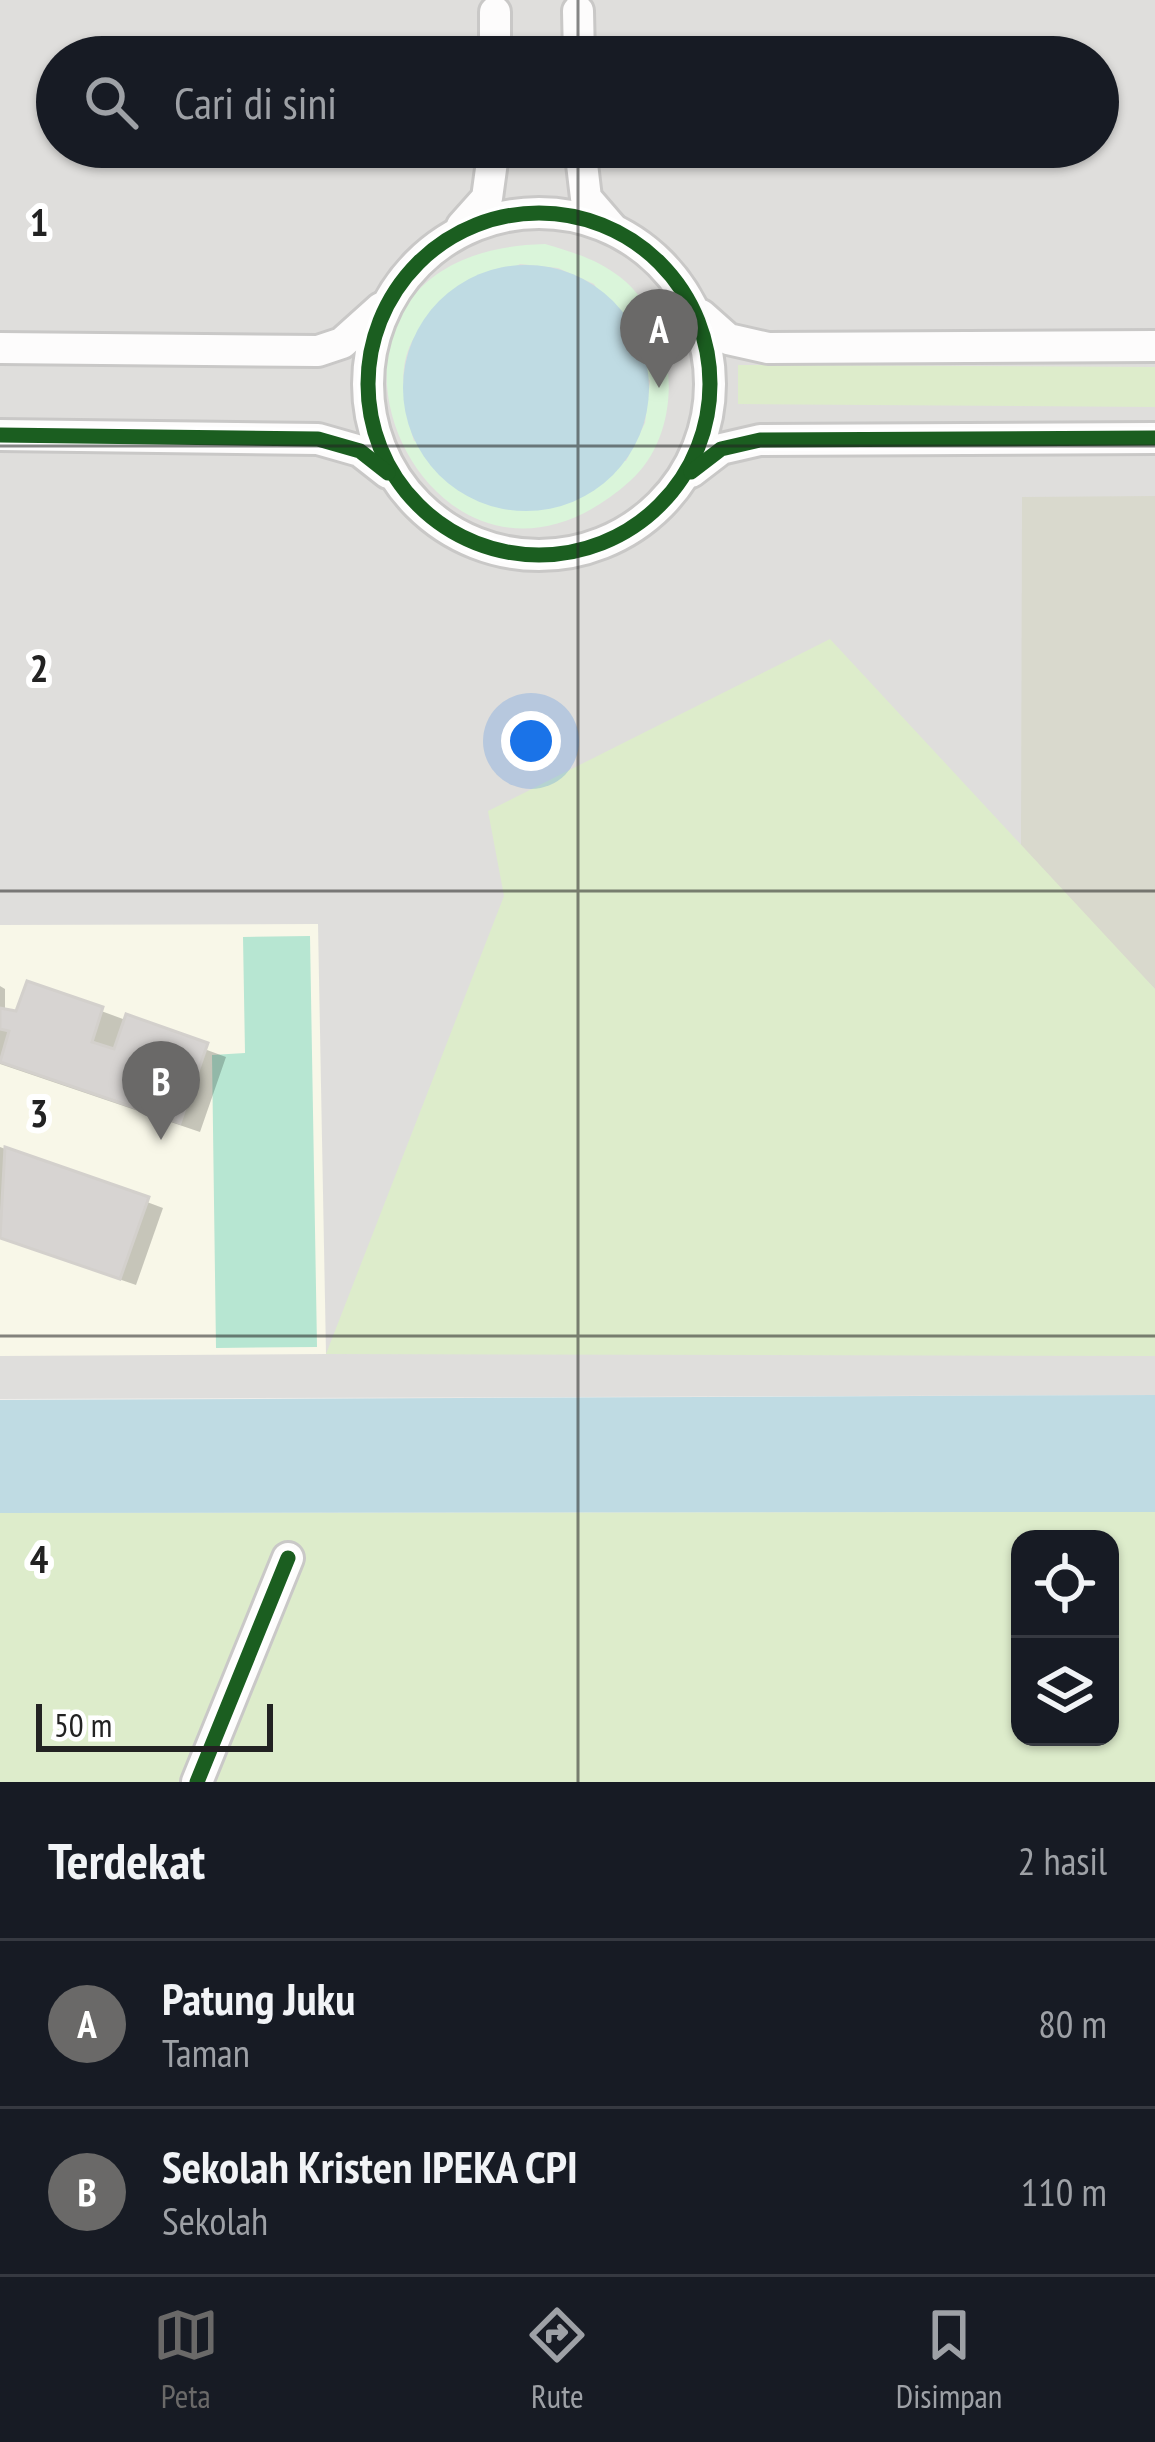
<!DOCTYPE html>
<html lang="id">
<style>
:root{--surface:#171b24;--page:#242831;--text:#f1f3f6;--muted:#9ea1a6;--line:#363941;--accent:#6a6968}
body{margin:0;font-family:"PT Sans Narrow",sans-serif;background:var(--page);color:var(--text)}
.controls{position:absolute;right:36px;bottom:36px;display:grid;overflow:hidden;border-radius:24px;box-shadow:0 3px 9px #0004}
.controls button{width:108px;height:108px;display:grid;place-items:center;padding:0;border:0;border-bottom:3px solid var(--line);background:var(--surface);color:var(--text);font:60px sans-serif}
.scale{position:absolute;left:36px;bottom:30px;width:237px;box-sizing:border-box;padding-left:12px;border:6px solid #222;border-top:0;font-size:33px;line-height:42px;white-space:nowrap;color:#222;-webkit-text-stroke:9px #fff;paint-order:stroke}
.you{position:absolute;left:531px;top:741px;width:42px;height:42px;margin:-30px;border:9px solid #fff;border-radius:50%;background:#1a73e8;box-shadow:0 0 0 18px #1a73e833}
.badge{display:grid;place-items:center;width:78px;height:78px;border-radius:50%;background:var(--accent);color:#fff;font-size:39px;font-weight:700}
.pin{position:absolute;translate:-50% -99px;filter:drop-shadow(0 3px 6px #0008)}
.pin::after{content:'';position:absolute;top:63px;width:42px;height:36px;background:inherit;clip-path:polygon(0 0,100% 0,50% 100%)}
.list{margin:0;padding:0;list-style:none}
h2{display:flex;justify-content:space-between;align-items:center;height:156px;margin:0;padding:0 48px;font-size:51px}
h2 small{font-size:39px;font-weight:400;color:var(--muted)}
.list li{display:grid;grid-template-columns:78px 1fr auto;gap:36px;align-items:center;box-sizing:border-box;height:168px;padding:0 48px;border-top:3px solid var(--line)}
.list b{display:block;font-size:45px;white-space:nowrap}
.list p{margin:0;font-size:39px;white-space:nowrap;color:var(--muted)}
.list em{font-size:39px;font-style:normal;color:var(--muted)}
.icon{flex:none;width:66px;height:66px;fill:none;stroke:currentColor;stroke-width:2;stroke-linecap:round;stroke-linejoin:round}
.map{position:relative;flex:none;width:1155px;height:1782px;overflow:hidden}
.search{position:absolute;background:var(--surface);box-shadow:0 3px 9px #0004;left:36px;right:36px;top:36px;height:132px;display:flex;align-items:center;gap:30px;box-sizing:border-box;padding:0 42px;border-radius:66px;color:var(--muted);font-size:45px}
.sheet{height:492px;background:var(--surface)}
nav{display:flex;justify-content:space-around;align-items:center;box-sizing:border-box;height:168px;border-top:3px solid var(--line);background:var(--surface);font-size:33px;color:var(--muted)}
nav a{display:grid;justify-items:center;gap:6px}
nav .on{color:var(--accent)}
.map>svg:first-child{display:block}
.residential{fill:#dfdedc;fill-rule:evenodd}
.education{fill:#f8f7e8}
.construction{fill:#d9d9cd}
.grass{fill:#ddeccb;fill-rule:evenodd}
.park{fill:#daf5da;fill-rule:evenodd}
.pitch{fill:#b7e6d2}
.water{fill:#bfdbe3}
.shadow{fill:#0003}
.building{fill:#d7d4d2;stroke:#d3d0cc;stroke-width:3}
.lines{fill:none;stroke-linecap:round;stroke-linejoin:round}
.street-casing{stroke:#c9c8c7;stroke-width:36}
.path{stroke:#dccecd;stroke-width:6;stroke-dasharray:6 6;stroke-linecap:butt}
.street{stroke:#fdfcfc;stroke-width:30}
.cycleway-casing{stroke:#fff;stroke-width:22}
.cycleway{stroke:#1b5e20;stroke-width:15}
.grid{fill:none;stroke:#222;stroke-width:3;stroke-opacity:0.55}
.grid-label{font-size:39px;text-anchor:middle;font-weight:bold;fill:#222;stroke:#fff;stroke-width:12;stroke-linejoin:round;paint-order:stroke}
</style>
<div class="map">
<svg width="1155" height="1782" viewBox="0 0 1155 1782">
<rect width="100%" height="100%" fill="#f0eeeb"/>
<path class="residential" d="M0,0H1155V1395L0,1399ZM57,57H1098V147H57Z"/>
<path class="education" d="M318,924L326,1354L0,1356V925Z"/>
<path class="construction" d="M1155,496V989L1021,848L1022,497Z"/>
<g class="grass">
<path d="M738,365L1155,367V407L738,404Z"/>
<path d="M830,639L1155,989V1356L326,1354L504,896L488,811Z"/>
<path d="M1155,1512V1782H0V1513ZM1020,1539H1110V1737H1020Z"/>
</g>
<path class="park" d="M545,244C572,252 597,259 620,277C679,323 687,430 630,481C424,666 247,251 545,244ZM520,264L558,268L594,284L650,381L645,423L626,461L414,441C380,326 432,314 520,264Z"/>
<path class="pitch" d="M310,936L317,1347L216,1348L212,1055L245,1053L243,937Z"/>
<g class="water">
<circle cx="526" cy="388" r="123"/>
<path d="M1155,1395V1512L0,1513V1400Z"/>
</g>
<g class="shadow">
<path d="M28,984L226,1057L200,1132L0,1064V986L5,989V1012L18,1015Z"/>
<path d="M0,1147L163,1208L136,1285L0,1238Z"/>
</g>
<g class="building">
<path d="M27,981L103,1007L92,1042L114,1049L126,1014L208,1043L180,1123L0,1062L9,1031L0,1029V1008L16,1011Z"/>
<path d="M5,1147L149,1197L120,1279L0,1238Z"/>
</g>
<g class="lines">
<defs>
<g id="street">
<path d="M578,11L579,57"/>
<path d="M495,57V12"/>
<path d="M580,147L586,198L611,227"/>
<circle cx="539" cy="384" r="171"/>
<path d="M462,226L487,198L494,147"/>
<path d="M701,315L728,339L768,348L1155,346"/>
<path d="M0,348L318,351L342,343L381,308"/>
<path d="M0,435L318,439L360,451L388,473"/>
<path d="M691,472L721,449L760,440L1155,438"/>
<path d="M197,1782L288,1558"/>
</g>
</defs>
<use href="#street" class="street-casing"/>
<path class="path" d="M524,49L552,48"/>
<use href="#street" class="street"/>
<defs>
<g id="cycleway">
<circle cx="539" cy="384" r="171"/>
<path d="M0,435L318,439L360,451L388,473"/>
<path d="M691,472L721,449L760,440L1155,438"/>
<path d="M197,1782L288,1558"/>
</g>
</defs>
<use href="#cycleway" class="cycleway-casing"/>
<use href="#cycleway" class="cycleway"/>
</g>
<path class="grid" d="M578,0V57M578,147V1782M0,446H1155M0,891H1155M0,1336H1155"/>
<g class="grid-label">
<text x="39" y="236">1</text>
<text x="39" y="682">2</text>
<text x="39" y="1127">3</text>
<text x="39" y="1573">4</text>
</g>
</svg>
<div class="controls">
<button><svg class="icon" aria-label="locate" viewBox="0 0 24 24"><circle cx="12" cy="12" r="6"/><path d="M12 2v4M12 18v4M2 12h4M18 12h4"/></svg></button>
<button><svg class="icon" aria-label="layers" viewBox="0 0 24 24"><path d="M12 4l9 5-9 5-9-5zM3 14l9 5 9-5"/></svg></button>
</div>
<div class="scale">50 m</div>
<div class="you"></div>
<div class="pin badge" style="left:659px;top:388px">A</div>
<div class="pin badge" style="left:161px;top:1140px">B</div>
<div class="search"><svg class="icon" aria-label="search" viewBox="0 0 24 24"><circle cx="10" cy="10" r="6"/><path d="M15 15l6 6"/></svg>Cari di sini</div>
</div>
<section class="sheet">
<h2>Terdekat<small>2 hasil</small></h2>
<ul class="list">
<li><span class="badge">A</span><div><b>Patung Juku</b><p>Taman</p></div><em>80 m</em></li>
<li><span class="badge">B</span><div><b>Sekolah Kristen IPEKA CPI</b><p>Sekolah</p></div><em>110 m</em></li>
</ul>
</section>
<nav>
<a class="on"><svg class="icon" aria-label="map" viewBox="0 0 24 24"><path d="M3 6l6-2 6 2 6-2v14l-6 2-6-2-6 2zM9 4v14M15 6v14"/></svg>Peta</a>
<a><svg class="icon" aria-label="directions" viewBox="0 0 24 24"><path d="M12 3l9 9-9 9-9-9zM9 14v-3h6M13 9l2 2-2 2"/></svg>Rute</a>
<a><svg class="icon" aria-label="saved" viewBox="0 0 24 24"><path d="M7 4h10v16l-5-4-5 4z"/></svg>Disimpan</a>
</nav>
